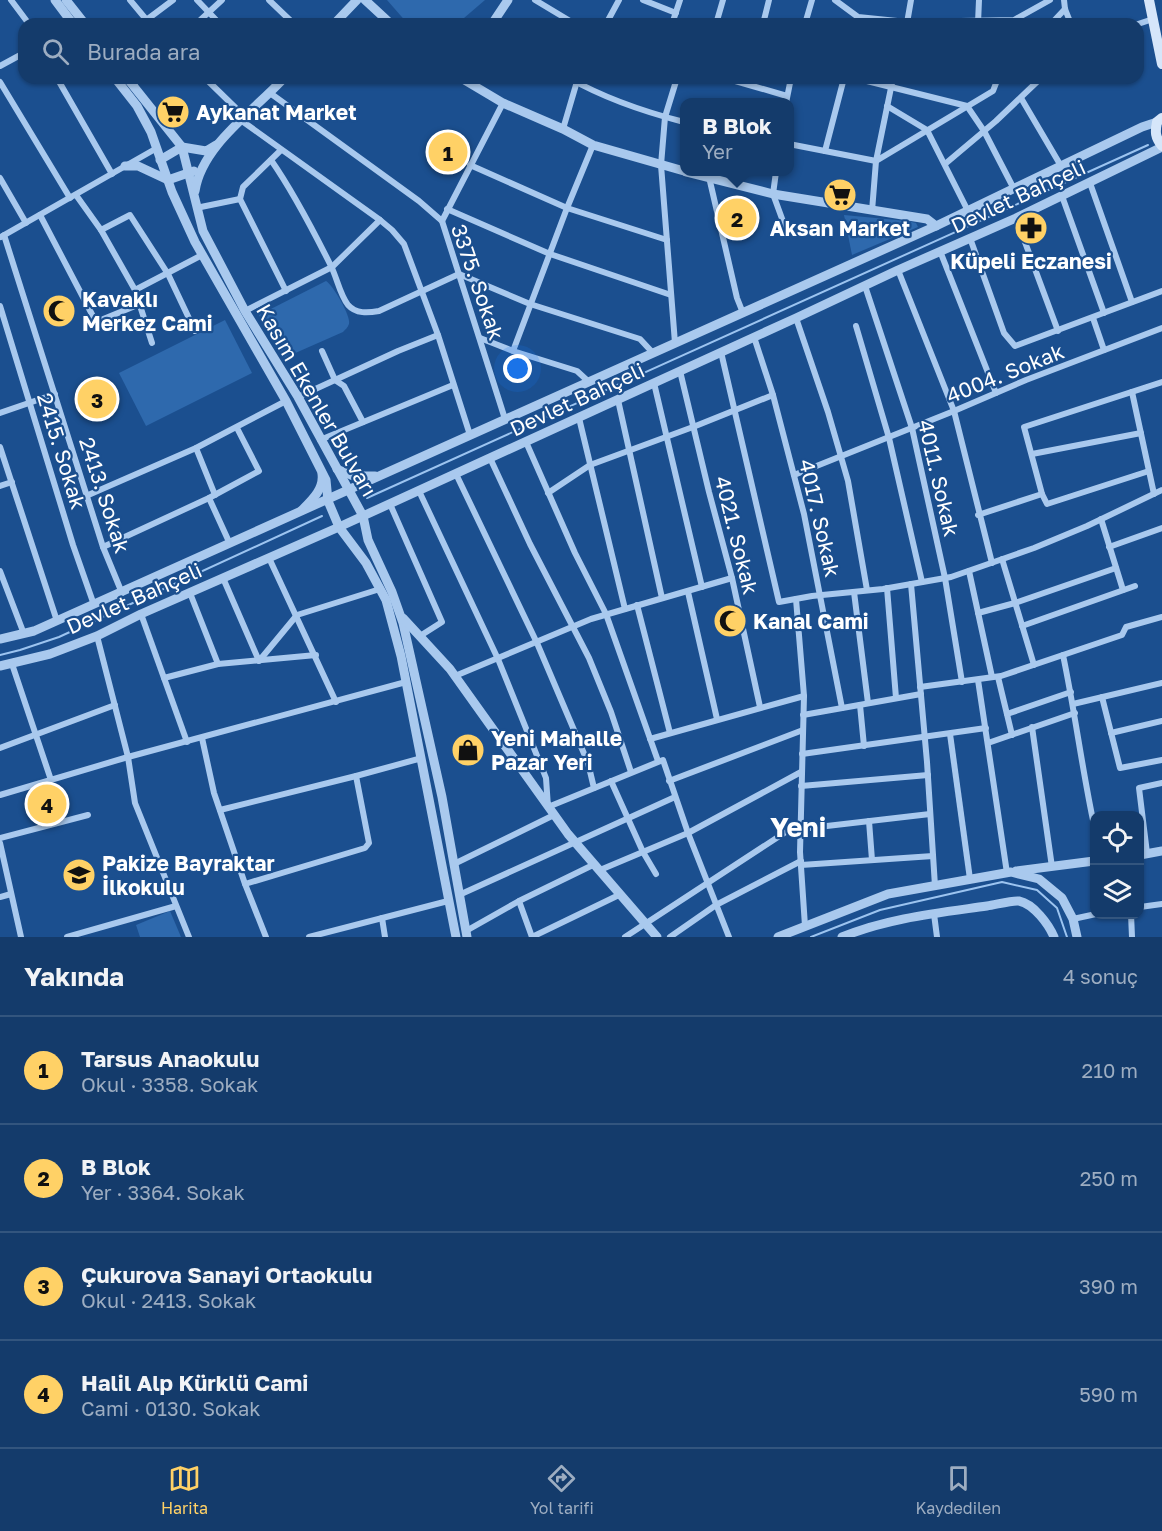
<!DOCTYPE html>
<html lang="tr">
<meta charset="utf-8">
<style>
:root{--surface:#143b6b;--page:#214673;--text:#f1f3f6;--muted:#9dadc1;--line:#33557e;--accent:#ffd166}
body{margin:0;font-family:"Golos Text",sans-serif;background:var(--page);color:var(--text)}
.controls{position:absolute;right:18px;bottom:18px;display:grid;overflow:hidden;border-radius:12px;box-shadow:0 2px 4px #0004}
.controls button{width:54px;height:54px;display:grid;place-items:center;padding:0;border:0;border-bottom:2px solid var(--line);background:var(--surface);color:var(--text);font:30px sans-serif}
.you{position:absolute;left:518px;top:369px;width:21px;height:21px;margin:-15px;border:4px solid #fff;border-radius:50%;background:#1a73e8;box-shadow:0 0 0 9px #1a73e833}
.badge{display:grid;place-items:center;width:39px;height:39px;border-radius:50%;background:var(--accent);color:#111;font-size:20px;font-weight:700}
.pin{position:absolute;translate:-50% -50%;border:3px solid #fff;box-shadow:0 2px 6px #0006}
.popup{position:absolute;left:680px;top:98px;width:114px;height:78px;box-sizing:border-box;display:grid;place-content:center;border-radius:12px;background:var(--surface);filter:drop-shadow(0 2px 4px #0005);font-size:20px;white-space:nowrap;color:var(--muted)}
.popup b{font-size:22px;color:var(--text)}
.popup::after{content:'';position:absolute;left:50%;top:100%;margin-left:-12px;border:12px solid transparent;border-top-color:var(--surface)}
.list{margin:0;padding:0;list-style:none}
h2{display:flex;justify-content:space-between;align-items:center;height:78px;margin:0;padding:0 24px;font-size:26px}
h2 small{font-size:20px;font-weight:400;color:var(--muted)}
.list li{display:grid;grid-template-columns:39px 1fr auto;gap:18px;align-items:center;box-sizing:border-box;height:108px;padding:0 24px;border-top:2px solid var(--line)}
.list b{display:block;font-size:22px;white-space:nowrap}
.list p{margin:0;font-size:20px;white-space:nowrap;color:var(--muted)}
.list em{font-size:20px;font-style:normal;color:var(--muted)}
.icon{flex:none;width:33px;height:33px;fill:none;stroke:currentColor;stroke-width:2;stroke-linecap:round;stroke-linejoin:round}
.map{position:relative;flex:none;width:1162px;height:937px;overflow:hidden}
.search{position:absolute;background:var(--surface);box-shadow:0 2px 4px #0004;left:18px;right:18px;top:18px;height:66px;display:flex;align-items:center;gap:15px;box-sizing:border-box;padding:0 21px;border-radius:18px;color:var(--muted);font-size:22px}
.sheet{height:510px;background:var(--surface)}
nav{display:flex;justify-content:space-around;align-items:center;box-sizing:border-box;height:84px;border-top:2px solid var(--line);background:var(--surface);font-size:16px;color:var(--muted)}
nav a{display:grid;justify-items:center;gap:3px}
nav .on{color:var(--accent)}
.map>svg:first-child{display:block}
.green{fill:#2e69ad}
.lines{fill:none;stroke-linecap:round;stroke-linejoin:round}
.stream{stroke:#9cc4f0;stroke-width:2}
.minor{stroke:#a9c9ee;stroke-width:6}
.tertiary{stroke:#a9c9ee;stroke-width:9}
.secondary{stroke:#d6e6fa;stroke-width:10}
.labels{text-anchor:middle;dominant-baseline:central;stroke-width:4.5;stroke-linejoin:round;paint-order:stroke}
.poi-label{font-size:21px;font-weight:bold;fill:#fff;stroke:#1b4f8f;text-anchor:start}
.street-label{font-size:21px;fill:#fff;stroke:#1b4f8f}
.district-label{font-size:27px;font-weight:bold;fill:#fff;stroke:#1b4f8f}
</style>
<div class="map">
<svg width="1162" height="937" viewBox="0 0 1162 937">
<rect width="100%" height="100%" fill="#1b4f8f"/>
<g class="green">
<path d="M387,0H485L457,24H408Z"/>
<path d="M844,215L907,221L916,223L918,227L852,255Z"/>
<path d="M326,281C333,285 351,316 349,324C348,327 345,330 343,332L284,358L259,315Z"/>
<path d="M225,320L252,373L146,426L119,373Z"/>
<path d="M170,911L181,937H140L136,925Z"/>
</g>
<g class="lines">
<g class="stream">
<path d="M367,498L1148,145"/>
<path d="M0,655L20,650L59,637L322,516"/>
<path d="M811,937L880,910L1002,882L1037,890L1057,908L1067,937"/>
</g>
<g class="minor">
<path d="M11,0L29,24"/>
<path d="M130,0L150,24"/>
<path d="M197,0L220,24"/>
<path d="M269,0L294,24"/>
<path d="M535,0L575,24"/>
<path d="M643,0L676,13"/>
<path d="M835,0L858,17L907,22L1014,20L1050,0"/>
<path d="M1064,0L1065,9L1071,24"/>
<path d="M907,23L911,0"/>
<path d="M978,23L979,0"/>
<path d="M141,24L173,0"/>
<path d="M196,24L222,0"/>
<path d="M606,24L619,0"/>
<path d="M672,24L680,0"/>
<path d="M716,24L723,0"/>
<path d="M763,24L769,0"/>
<path d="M805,24L812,0"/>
<path d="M1051,24L1065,9"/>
<path d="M1138,24L1153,19"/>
<path d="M0,66L24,53"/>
<path d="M57,78L112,174"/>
<path d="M205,78L245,117"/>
<path d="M569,78C604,98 645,112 684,122"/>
<path d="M725,78L787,96"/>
<path d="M855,78L967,106L984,131L1014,189"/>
<path d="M0,82L70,198"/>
<path d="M133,85L140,78"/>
<path d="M270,93L419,201L442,221L505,419"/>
<path d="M1021,98L1061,166"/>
<path d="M786,103L791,78"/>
<path d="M887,106L927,130L968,211"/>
<path d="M242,121L380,220L392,230L404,244L438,335L470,435"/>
<path d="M563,129L578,78"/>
<path d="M789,144L876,161L983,97L993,91L998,78"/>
<path d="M281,150L243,187L240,199L286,291"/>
<path d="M825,151L844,78"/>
<path d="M271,160C294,193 313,230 331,266C337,278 340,295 348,305C356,314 368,313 379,311L459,274L530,304L640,339L653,353"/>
<path d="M945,164L996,121L1041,78"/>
<path d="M470,165L567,208L667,240"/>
<path d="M776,172L773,194L788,235"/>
<path d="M709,177L737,298L743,313"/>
<path d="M0,178L26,223"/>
<path d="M1090,183L1132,302"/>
<path d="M76,195L101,230L135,290L152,343"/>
<path d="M1062,196L1104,313"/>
<path d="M196,208L240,199"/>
<path d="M447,209L550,254L671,295"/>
<path d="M872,211L876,161L893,78"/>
<path d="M40,215L96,322L140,304"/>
<path d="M1016,218L1058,331"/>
<path d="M442,221L503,103"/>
<path d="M101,230L130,215L168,274L195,331"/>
<path d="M4,235L103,547L122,593"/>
<path d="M1,237L157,148"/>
<path d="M970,238L1004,333L1015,346L1162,291"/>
<path d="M940,251L996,393"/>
<path d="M898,270L954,411L992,563"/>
<path d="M865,286L912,428L945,578L962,682"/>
<path d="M135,290L202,255"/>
<path d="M0,306L73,545L94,605"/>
<path d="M245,311L332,267L380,220"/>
<path d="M796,318L828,412L848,481L867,590"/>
<path d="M1093,318L1104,350"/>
<path d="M856,326L889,438L922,582"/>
<path d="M754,337L773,395L804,514L842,708"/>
<path d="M480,338L513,351L577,371L589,382"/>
<path d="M675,343L661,165L665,117L677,78"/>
<path d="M322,351L335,380L344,386L363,422"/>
<path d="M513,351L567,208L593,145"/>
<path d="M721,352L779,602L812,596L883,589L951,577L1034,548L1087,526L1162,490"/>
<path d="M680,371L709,492L732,578L760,707"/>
<path d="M654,383L702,587"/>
<path d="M1132,392L1154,494"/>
<path d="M298,397L398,351L438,335"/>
<path d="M618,400L662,598"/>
<path d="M0,413L55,394"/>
<path d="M579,418L625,609"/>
<path d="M320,440L453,385"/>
<path d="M526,442L575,553L606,614L658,761"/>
<path d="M0,447L57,621"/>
<path d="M196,448L215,495"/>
<path d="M1032,454L1141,433"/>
<path d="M490,458L530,544L589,658L611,712L631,772"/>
<path d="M1149,471L1047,504L1042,494L1024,427L1162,382"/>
<path d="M456,474L537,643L588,763L594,788"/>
<path d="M794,475L954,411L1026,380L1162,328"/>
<path d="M0,486L12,482"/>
<path d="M419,491L498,659L546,778L548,807L663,760L688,833L729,937"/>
<path d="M548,493L590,465L693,427L773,395"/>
<path d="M86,496L196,448L286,401"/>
<path d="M209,498L230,544"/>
<path d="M390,504L442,622L420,636"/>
<path d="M978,515L1042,494"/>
<path d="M1101,519L1123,590"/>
<path d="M103,547L209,498L259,471L237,428"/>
<path d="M1109,547L1162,528"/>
<path d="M269,558L336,702"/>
<path d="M1002,559L1034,665"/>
<path d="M0,571L24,634"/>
<path d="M969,571L992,677"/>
<path d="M223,578L259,661L297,615L380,589"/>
<path d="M911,584L927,762L935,886"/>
<path d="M887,588L896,698"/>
<path d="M688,592L717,719"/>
<path d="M854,592L868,703"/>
<path d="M190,593L218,664"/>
<path d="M796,599L804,696L800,852L805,926"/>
<path d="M637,605L670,733"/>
<path d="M978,613L1015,603L1116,568"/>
<path d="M141,614L187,742"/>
<path d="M1022,626L1135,586"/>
<path d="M97,636L128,757L135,803L189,937"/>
<path d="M1063,655C1075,712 1082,769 1094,825"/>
<path d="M12,664L51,780"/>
<path d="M455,676L591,619L732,578"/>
<path d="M998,677L1012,735"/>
<path d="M164,678L218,664L316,655"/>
<path d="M978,680L1007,873"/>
<path d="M920,687L1001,676L1122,635L1126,627L1162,617"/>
<path d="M1102,697L1120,768L1162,760"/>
<path d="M1073,704L1162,683"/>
<path d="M860,705L864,746"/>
<path d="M1007,714L1071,692"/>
<path d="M803,715L921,694"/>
<path d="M1032,727L1052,867"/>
<path d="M1111,733L1162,721"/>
<path d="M950,734L970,879"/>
<path d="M202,738L214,793L245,884L266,937"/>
<path d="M650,739L804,696"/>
<path d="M988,743L1075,713"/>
<path d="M0,748L115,705"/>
<path d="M802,754L986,728"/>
<path d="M611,781L643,852L656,874"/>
<path d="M669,781L803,730"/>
<path d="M801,786L928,775"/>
<path d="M0,795L128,757L406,682"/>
<path d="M220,810L356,776L422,758"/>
<path d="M869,821L872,860"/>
<path d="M801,829L930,814"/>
<path d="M0,838L88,815"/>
<path d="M0,843L21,937"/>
<path d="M1147,853L1139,788L1162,783"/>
<path d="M454,864L554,815"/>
<path d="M801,865L933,856"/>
<path d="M600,870L688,833L801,772"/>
<path d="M245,884L365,848L369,843L356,776"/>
<path d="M459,895L675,797"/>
<path d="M0,897L11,894"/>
<path d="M519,901L532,937"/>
<path d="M1140,907L1162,904"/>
<path d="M934,914L937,937"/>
<path d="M1131,914L1132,937"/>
<path d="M382,918L385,937"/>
<path d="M1073,919L1096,914"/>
<path d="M466,931L519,901L595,864"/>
<path d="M67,937L176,906"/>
<path d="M309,937L448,901"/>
<path d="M532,937L621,894"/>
<path d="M625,937L801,822"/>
<path d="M670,937L716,905L801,861"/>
</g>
<g class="tertiary">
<path d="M55,0L73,24"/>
<path d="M66,0L85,24"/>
<path d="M365,0L391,24"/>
<path d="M334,24L357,0"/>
<path d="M492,24L508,0"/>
<path d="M115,78L137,106L151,132L172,192L195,242L286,401L326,480L328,501L339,527L366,563L386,600L401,656L456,937"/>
<path d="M127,78L182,147L203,231L245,311L298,397L363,516L368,540L392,592L403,623L442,797L467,937"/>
<path d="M461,78L503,103L563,129L593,145L684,171"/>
<path d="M160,160L182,147L206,151L216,145"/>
<path d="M125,166H138L168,180L194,171"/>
<path d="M686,172L773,194L927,219L936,226"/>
<path d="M195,191C202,145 254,111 284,78"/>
<path d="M337,469L353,476H375"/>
<path d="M302,510C312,500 324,489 322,474"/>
<path d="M403,618L450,669L568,834L657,937"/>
<path d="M0,639L34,631L936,226L1142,127L1157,122"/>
<path d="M0,666L50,654L97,636L141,614L339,527L796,318L898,270L1016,218L1162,147"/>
<path d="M1140,855L1162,851"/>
<path d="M1016,871L1094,861"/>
<path d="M778,937L888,894L1011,872L1039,879L1062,898L1073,919L1077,937"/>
<path d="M842,937C888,918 938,913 987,906C995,905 1012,900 1019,901C1034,904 1049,925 1054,937"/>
</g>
<g class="secondary">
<path d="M1149,0L1162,64"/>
<path d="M1162,118L1157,122C1155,132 1155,137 1162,146"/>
</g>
</g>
<defs>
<symbol id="supermarket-disc" viewBox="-11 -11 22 22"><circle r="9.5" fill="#ffd166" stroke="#1b4f8f"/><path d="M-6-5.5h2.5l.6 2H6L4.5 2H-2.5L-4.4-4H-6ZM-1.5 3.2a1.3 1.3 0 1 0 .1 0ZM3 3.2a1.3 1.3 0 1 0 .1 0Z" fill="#111"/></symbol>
<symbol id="pharmacy-disc" viewBox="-11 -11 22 22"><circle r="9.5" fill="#ffd166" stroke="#1b4f8f"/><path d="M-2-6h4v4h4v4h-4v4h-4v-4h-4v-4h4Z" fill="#111"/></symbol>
<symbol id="mosque-disc" viewBox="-11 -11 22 22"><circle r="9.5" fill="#ffd166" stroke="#1b4f8f"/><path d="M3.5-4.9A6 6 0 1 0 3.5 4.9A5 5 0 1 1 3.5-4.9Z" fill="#111"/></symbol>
<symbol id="shop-disc" viewBox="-11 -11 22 22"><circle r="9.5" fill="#ffd166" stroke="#1b4f8f"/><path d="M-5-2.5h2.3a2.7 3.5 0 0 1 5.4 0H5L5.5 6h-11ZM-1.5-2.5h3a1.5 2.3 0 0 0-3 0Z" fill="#111"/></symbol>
<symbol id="school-disc" viewBox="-11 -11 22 22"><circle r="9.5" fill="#ffd166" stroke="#1b4f8f"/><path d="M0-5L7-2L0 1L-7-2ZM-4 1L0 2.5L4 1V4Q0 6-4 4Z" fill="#111"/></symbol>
</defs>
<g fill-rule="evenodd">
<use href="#supermarket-disc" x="154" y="93" width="38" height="38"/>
<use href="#supermarket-disc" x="821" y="176" width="38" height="38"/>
<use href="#pharmacy-disc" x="1012" y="209" width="38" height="38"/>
<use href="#mosque-disc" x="40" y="292" width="38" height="38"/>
<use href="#mosque-disc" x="711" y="602" width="38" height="38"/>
<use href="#shop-disc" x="449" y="731" width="38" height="38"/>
<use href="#school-disc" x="60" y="856" width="38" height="38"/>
</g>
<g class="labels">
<g class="poi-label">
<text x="196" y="112">Aykanat Market</text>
<text x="840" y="228" text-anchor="middle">Aksan Market</text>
<text x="1031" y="261" text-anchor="middle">Küpeli Eczanesi</text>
<text x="82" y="299">Kavaklı<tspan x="82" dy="24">Merkez Cami</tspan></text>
<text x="753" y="621">Kanal Cami</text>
<text x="491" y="738">Yeni Mahalle<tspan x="491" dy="24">Pazar Yeri</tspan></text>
<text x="102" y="863">Pakize Bayraktar<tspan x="102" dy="24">İlkokulu</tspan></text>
</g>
<g class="street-label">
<text transform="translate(1018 196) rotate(-25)">Devlet Bahçeli</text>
<text transform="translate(478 282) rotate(71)">3375. Sokak</text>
<text transform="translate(1005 373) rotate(-22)">4004. Sokak</text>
<text transform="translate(577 399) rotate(-25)">Devlet Bahçeli</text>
<text transform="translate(317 400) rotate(60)">Kasım Ekenler Bulvarı</text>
<text transform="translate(62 451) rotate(73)">2415. Sokak</text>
<text transform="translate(939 478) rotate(77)">4011. Sokak</text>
<text transform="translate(105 495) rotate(72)">2413. Sokak</text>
<text transform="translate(820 518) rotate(77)">4017. Sokak</text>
<text transform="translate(737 535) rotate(76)">4021. Sokak</text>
<text transform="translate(134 598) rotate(-24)">Devlet Bahçeli</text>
</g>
<g class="district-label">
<text x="798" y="827">Yeni</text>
</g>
</g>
</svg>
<div class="controls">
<button><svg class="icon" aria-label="locate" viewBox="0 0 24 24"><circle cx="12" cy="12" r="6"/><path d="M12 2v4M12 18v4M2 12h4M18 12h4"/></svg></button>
<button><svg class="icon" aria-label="layers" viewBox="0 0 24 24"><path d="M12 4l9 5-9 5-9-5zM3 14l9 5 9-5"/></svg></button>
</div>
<div class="you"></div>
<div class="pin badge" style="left:448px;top:152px">1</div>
<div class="pin badge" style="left:737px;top:218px">2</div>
<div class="popup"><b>B Blok</b>Yer</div>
<div class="pin badge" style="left:97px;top:399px">3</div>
<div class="pin badge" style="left:47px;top:804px">4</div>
<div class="search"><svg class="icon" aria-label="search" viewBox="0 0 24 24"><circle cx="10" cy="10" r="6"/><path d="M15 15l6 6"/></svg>Burada ara</div>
</div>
<section class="sheet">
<h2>Yakında<small>4 sonuç</small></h2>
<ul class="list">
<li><span class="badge">1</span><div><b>Tarsus Anaokulu</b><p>Okul · 3358. Sokak</p></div><em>210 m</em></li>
<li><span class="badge">2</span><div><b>B Blok</b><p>Yer · 3364. Sokak</p></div><em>250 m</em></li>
<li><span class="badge">3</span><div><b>Çukurova Sanayi Ortaokulu</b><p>Okul · 2413. Sokak</p></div><em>390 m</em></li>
<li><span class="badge">4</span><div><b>Halil Alp Kürklü Cami</b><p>Cami · 0130. Sokak</p></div><em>590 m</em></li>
</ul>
</section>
<nav>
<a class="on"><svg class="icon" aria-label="map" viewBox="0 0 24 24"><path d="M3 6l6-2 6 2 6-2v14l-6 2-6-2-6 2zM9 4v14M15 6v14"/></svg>Harita</a>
<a><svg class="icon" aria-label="directions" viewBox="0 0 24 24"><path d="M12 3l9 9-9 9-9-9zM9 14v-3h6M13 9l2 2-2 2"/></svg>Yol tarifi</a>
<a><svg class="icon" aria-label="saved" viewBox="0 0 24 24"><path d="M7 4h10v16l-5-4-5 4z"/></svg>Kaydedilen</a>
</nav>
